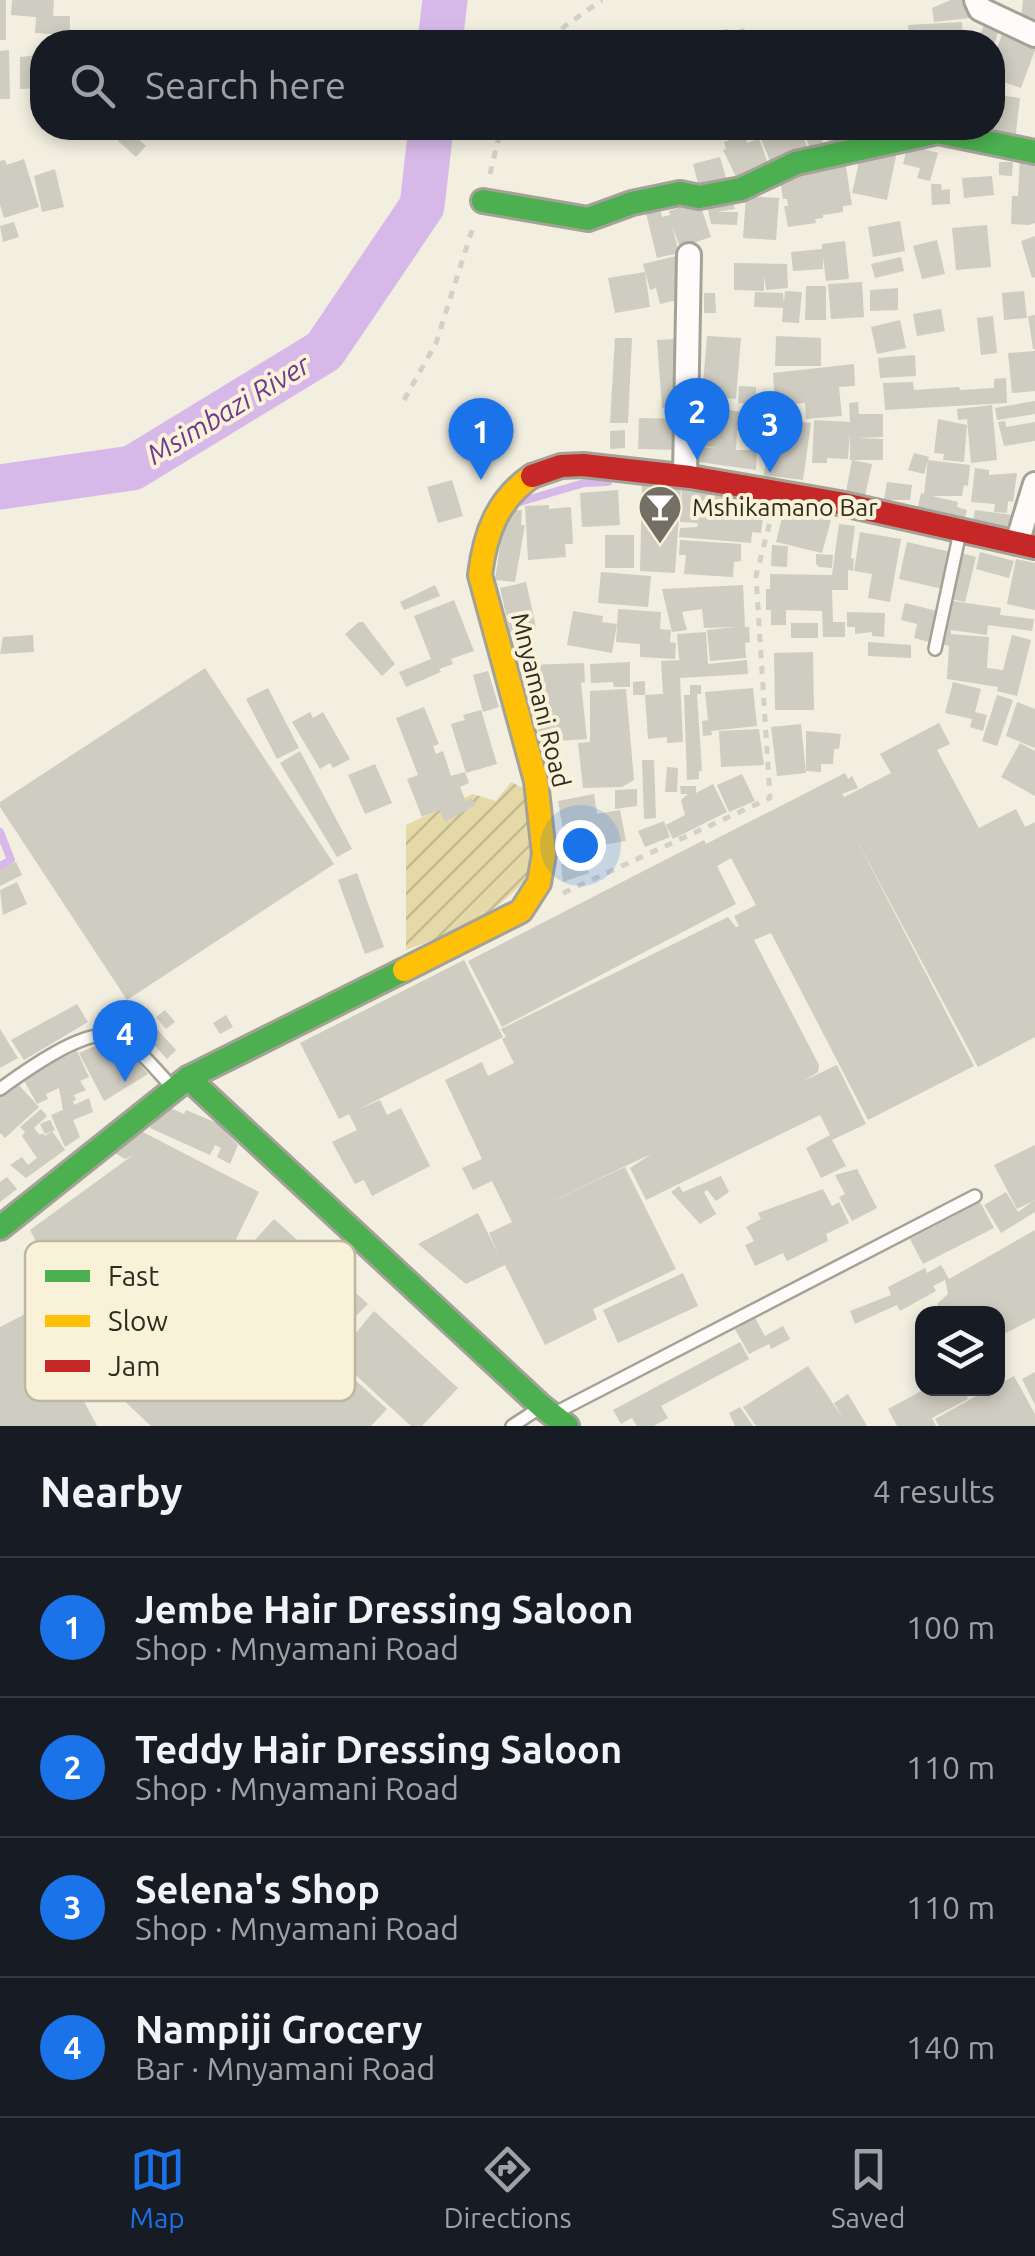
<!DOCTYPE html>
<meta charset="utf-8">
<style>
:root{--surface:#171b24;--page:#20242c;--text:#f1f3f6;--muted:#9ea1a6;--line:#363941;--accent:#1a73e8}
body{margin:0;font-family:Ubuntu,sans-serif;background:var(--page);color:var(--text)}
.controls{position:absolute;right:30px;bottom:30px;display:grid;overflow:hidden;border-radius:20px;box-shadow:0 5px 15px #0003}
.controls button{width:90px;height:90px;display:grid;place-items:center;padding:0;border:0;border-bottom:2px solid var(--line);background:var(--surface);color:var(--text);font:50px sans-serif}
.you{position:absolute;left:580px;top:845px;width:35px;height:35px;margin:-25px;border:8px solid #fff;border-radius:50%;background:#1a73e8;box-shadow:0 0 0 15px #1a73e833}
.badge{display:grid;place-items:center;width:65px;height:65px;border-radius:50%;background:var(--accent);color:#fff;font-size:32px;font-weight:700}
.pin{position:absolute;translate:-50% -82px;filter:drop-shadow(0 2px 5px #0008)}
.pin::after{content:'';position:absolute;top:52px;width:35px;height:30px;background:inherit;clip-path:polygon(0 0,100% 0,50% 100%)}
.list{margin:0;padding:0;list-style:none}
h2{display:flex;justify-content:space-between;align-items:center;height:130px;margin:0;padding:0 40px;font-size:42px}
h2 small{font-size:32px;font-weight:400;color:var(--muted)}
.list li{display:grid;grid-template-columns:65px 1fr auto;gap:30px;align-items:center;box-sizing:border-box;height:140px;padding:0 40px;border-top:2px solid var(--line)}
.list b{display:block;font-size:38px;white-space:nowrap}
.list p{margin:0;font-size:32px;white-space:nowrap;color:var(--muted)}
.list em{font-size:32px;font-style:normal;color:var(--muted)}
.icon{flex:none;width:55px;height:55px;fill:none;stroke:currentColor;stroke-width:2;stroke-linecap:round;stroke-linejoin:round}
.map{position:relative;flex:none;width:1035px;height:1426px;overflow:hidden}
.search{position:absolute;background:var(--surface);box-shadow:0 5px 15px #0003;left:30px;right:30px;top:30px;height:110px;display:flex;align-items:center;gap:25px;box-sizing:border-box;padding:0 35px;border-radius:40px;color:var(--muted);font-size:38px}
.sheet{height:690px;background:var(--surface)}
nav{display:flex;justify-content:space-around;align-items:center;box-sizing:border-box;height:140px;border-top:2px solid var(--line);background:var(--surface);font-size:28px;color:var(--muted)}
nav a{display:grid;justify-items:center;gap:5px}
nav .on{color:var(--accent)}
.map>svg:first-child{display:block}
.garden{fill:url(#garden-furrows)}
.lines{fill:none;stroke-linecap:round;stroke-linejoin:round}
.stream{stroke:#d7b9e9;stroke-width:8}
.river{stroke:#d7b9e9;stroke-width:45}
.building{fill:#cfccc1}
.lane-casing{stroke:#a4a297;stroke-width:16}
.street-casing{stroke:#a4a297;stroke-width:28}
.fast-casing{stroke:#a4a297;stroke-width:28}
.slow-casing{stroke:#a4a297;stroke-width:28}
.jam-casing{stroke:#a4a297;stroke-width:28}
.path{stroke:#d2d0ca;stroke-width:5;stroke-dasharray:8 8;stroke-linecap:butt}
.lane{stroke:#fdfcfa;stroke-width:11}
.street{stroke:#fdfcfa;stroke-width:22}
.fast{stroke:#4caf50;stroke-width:22}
.slow{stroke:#ffc107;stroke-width:22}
.jam{stroke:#c62828;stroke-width:22}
.labels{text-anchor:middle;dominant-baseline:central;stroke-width:8;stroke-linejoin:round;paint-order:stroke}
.poi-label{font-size:25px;fill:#2e2b21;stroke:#faf2d8;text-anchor:start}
.street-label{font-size:25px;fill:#2e2b21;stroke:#faf2d8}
.water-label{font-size:28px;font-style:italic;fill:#6e3b92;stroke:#faf2d8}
.key{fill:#faf2d8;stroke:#bdb6a1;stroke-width:2.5}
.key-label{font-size:28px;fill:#2e2b21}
</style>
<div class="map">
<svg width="1035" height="1426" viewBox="0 0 1035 1426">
<defs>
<pattern id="garden-furrows" width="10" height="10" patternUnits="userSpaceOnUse" patternTransform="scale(2.5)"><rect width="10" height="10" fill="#e6d9a8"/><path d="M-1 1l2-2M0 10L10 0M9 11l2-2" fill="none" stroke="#c6ba90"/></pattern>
</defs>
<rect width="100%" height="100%" fill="#f2eee0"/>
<path class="garden" d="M511,782L527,790L531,873C495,917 458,930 406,950V825L473,794L496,801Z"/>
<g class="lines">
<g class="stream">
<path d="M520,502L584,483L608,482"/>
<path d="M0,832L11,860L0,866"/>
</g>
<g class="river">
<path d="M440,42L445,0"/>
<path d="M0,487L132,468L324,351L422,206L431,128"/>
</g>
</g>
<g class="building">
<rect x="0" y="0" width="6" height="40"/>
<path d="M12,0H54L53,16H70V35L35,33L36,17L11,15Z"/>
<path d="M951,0H970V18L934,22L932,8Z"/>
<path d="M1023,0H1035V29L1020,27Z"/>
<path d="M985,21L1000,26L995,42H978Z"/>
<path d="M962,22L963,42H910L908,25Z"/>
<path d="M744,28L747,36L758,32L761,42H712L709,32L728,29L729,33Z"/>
<path d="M1004,28L1035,38V50L1021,88L992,78V64Z"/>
<path d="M9,50L10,99H0V51Z"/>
<path d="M42,55V88L20,89V57Z"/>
<path d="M992,94L1020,98L1015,141L992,128Z"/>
<path d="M127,128L146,146L136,157L116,139Z"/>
<path d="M757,128H800L808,150L771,164Z"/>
<path d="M803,128H818L824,147L811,152Z"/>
<path d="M825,128H867L870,142L831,151Z"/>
<path d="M745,135L747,143L759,139L769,166L738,181L723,150L726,149L724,142Z"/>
<path d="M908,145L938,153L930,181L917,178L920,168L903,164Z"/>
<path d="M862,149L896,156L887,200L852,193Z"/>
<path d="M844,155L852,205L843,206V212L823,215V218L815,219L816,223L788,227L784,206H788L787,199H783L779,172Z"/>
<path d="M720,157L729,188L701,195L693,164Z"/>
<path d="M24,159L39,207L4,218L0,205V161L5,160L7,165Z"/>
<path d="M1020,159L1035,160V223L1029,225L1011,224L1012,196H1018Z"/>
<path d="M999,162H1013L1012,176L999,175Z"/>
<path d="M55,169L64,207L42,212L34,176Z"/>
<path d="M992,176L994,195L964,198L962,178Z"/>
<path d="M931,184H941L942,190L950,189V204L932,205Z"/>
<path d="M731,192L735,209L717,212H738L737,225L711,224L705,196Z"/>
<path d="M746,196L779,198L776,240L743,238Z"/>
<path d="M699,201L711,237L693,243L695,249L682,253L672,225L679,253L657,258L645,209L659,205L662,217L670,215L669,211Z"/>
<path d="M900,221L905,251L873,257L868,227Z"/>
<path d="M14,222L19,237L3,242L0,226Z"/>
<path d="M987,225L991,267L956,270L952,228Z"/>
<path d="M1035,236V277L1032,278L1021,241Z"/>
<path d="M937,240L945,274L922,279L913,246Z"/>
<path d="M845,241L849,279L826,281L823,257V269L793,271L791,252L822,249V244Z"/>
<path d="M676,256L686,298L660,304L656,288L650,290L643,264Z"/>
<path d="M901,257L904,271L875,278L871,264Z"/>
<path d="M734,263L787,264L788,288L766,290L764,276V291L734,290Z"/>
<path d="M645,272L650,307L615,313L608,278Z"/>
<path d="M862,282L864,317L831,319L828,284Z"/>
<path d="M806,286H826V320H805Z"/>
<path d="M898,288V310L870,311V290Z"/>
<path d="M785,291L802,292L799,323L782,322L783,308L754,307L755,292L783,293L784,303Z"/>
<path d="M1024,291L1027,318L1004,320L1002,293Z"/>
<path d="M704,293H715L716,313H704Z"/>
<path d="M941,309L945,331L917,336L913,314Z"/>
<path d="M1035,315V349H1033L1028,316Z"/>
<path d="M993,316L997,353L981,355L977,318Z"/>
<path d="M900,320L906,348L877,354L871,327Z"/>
<path d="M707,336L741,338L736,399L702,396Z"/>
<path d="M776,336L821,338V366H775Z"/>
<path d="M615,338H632L628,423H610Z"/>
<path d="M675,339L680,407L662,408L657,340Z"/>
<path d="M1035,351V391L1012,393L1008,353Z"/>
<path d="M915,355L916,376L880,378L878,358Z"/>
<path d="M854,364L855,386L839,387L842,416L806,419L805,403L775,405L773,373Z"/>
<path d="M1006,378L1007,403L885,410L883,383L913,382L914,390L959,387L960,390L994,388V379Z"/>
<path d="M739,386L756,387V404L738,403Z"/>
<path d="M1035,401V414L997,420L995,408Z"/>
<path d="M858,402L859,414H883V437L857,438L883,439V460H850V432L848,459L827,458V463H812L814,420L850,422L849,403Z"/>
<path d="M992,405L997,460L971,463L967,419L958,420L957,409Z"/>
<path d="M710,408L744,412L743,431L737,430L736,450H757L756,470L692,461V447L717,448L692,444L694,410L709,411Z"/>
<path d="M639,418L683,419L682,450L638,449Z"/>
<path d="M772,418L811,423L803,480L764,475Z"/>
<path d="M938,419L967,425L964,462L943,460L944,454L934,453Z"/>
<path d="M1005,421L1006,427L1035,422V441L1004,446L998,422Z"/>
<path d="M625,430V448L610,449V431Z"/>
<path d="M914,453L929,457L924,474L908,470Z"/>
<path d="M852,460L872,464L864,501L845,497Z"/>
<path d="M928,460L970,465L968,486L964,485L962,496H932L958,502L957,507L967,510L963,524L916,515L921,493L924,494Z"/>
<path d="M975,468L989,470V475L1017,473L1013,502L1008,501L1007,513L994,512L995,504L971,502Z"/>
<path d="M452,480L463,516L438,523L427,487Z"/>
<path d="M887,482L912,485L910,500H884Z"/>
<path d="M642,484L681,487L675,573L640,571Z"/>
<path d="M618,490L620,525L582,527L580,493Z"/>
<path d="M682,490L714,492L713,506L715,495L746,498V510L764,511L761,533L752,532L751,543L679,537L680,528L697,527L698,523L680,522Z"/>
<path d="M549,505V509L571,507L573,544H565L566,557L528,560L525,506Z"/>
<path d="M784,509L831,520L822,553L776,542Z"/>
<path d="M515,510H522L521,525H525L515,582L495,580L503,527Z"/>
<path d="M975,510L1012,515L1009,532L972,526Z"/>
<path d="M839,524L855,526L851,558L854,559L853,571L848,570V590H832L833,622H845V637H823L822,611L786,610V625H771V610H766V589H770V574L832,575Z"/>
<path d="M860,532L901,539L890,602L868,598L872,574L854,571Z"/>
<rect x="605" y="535" width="29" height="33"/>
<path d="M680,540L741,544V561L734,562L733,577L684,574L686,555H679Z"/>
<path d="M907,542L955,553L947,590L899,579Z"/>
<path d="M772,545L788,546L787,567L771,566Z"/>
<path d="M980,552L1014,561L1009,578L976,569Z"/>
<path d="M961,553L976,557L965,602L950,599Z"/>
<path d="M816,554L833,555L832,568L819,567L816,564Z"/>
<path d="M1016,559L1035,563V610L1007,604Z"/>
<path d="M601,572L651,576L648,607L598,603Z"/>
<path d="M526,582L536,627L510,632L500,588Z"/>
<path d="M435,585L440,596L404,610L400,602Z"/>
<path d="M743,585L745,627H749L750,642L745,643L746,658L710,661L707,630L736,627L704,628L702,609L682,612L687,630L672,632L662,589Z"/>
<path d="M454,600L474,651L451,659L453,664L439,669L441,672L406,687L399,672L431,659L414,616Z"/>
<path d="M946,600L1001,608L1000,615L1034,619L1032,631L988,625L987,635L951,630V634L989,637L987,668L1003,670L1012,635L1031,640L1017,696L997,691L998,687L947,679L949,646L944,645L945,632H941Z"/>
<path d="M905,603L937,611L929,642L914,638L917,624L901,620Z"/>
<path d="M618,609L661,612L660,629L671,630L670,642L676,643L675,659L640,657V644L616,642Z"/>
<path d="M573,611L603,616L602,622L617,624L612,653L567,645Z"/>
<path d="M847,612L885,613L884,637L872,636V632L855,634V627H847Z"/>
<path d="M359,622H363L395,664L382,676L345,634Z"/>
<rect x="791" y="623" width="27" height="15"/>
<path d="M706,632L708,664L747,660L748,674L680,678L683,742L667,743V737L648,739L645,695L663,694L661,661L681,660L679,659L677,634Z"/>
<path d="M33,635L34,652L0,654L3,637Z"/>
<path d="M868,642L911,645V658L868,656Z"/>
<path d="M813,652L814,710H775L774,653Z"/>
<path d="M630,662V687H614L613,682L591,683L590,664Z"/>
<path d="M584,663L585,682L581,683L587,739L558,741L562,758L543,762L528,665Z"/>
<path d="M205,668L334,864L127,1000L0,807V802Z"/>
<path d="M488,671L499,707L483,712L473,675Z"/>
<path d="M645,681V695H633V682Z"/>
<path d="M953,682L981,689L975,712L987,715L983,731L970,727L972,719L945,713Z"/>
<path d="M690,685H701V694H697L702,771H699V779L687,780L684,695H690Z"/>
<path d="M268,688L299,748L277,759L246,699Z"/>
<path d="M753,688L757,726L711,731L712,735L703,736L702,721L708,720L705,692Z"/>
<path d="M626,689L634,780L622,787L583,788L578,743L590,742V691Z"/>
<path d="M997,695L1013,700L997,746L982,741Z"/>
<path d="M1017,702L1035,709V748L1006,736Z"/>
<path d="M424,707L439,744L433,746L436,754L443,751L451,776L465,772L469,783L460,787L466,802L471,798L476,805L445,822L439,810L422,817L407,779L418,775L396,718Z"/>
<path d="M481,710L497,764L466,773L451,724L465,720L463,715Z"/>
<path d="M310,712L313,718L323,712L350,759L333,768L330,763L320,769L292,722Z"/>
<path d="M939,723L950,744L937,750L979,828L1016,809L1025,827L1035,822V1037L978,1067L852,831L974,1066L868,1120L771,933L754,940L819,1065L818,1072L803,1081L837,1065L866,1124L832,1140L846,1166L821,1178L806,1148L830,1135L820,1115L646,1200L630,1168L651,1154L518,1217L625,1167L676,1269L593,1309L597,1319L545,1345L505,1265L466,1284L418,1244L478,1213L500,1258L489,1233L512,1222L492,1181L473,1190L462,1168L482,1159L445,1080L482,1062L488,1076L514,1063L502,1039L506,1037L501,1029L728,917L736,927L739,926L734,916L756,905L731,858L717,866L736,904L502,1027L468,961L704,840L706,844L845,773L848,779L852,776L858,788L842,794L844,797L891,773L880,754Z"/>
<path d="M801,724L806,773L777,776L771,727Z"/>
<path d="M759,729L764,765L721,767L719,731Z"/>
<path d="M806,731L841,734L839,749H834L833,764H821V772L806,771Z"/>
<path d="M1020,743L1035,751V796L1001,777Z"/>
<path d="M300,751L352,849L337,857L280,763Z"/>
<path d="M642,760H654L656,818L644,819Z"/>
<path d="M375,764L392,803L365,814L348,775Z"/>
<path d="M667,767L678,768L677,792H665Z"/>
<path d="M742,774L755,801L729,812L717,785Z"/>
<path d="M713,784L727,812L673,839L666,825L685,815L681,800L688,794H681L680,786H696V793Z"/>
<path d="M637,789V806L615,809V790Z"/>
<path d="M594,794L597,814L620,810L626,841L603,845L605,856L584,859L589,873L563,882L561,864H565L560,842L565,841L558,801Z"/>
<path d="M664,821L670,837L645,847L638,831Z"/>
<path d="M16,862L22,875L0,886V870Z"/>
<path d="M357,873L384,947L365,954L338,880Z"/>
<path d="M17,882L27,904L3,915L0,890Z"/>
<path d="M464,960L503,1037L357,1110L380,1100L387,1115L401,1108L430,1166L372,1196L364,1180L355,1184L332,1142L357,1130L349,1114L339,1119L300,1043Z"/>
<path d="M77,1004L88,1022L24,1060L11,1040Z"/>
<path d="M165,1010L175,1022L166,1029L156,1017Z"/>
<path d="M226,1015L233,1027L220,1034L213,1023Z"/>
<path d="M153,1025L176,1050L167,1059L143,1033Z"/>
<path d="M0,1029L18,1058L0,1068Z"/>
<path d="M97,1045L130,1053L148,1074L104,1101L79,1053Z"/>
<path d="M77,1051L89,1077L80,1081L86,1090L74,1095L76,1100L73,1101L74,1105L89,1098L93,1112L73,1120L80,1137L65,1147L51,1115L63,1110L59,1088L46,1094L48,1099L37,1104L22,1077Z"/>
<path d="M16,1082L39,1107L5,1138L0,1133V1096Z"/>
<path d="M161,1104L184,1114L186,1110L217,1123L238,1145L230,1164L217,1157L221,1148L215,1145L210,1155L150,1128Z"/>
<path d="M41,1109L47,1116L34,1128L40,1135L43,1133L45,1136L51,1132L45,1134L40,1124L50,1120L55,1130L52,1131L65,1150L26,1178L10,1165L22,1157L28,1165L37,1158L22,1136L25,1132L20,1127Z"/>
<path d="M135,1128L259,1192L222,1268L211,1250L221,1271L228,1264L387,1409L371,1426H151L119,1396L116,1397L30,1230L133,1155L125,1159L110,1150Z"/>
<path d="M1035,1145V1200L1017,1209L994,1165Z"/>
<path d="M857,1169L877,1208L852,1221L839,1197L845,1194L835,1175Z"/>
<path d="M721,1176L729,1192L716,1201L707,1190L704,1192L716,1214L700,1224L671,1192L679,1186L683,1192Z"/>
<path d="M7,1177L17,1189L0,1202V1182Z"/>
<path d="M823,1189L832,1206L839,1202L849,1223L826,1234L828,1241L787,1261L783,1253L755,1266L745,1245L754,1241L746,1227L761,1219L758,1213Z"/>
<path d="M1006,1192L1018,1212L1035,1200V1212L1001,1233L984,1205Z"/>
<path d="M980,1202L994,1228L923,1264L910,1239Z"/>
<path d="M274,1219L368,1304L347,1325L344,1322L322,1346L233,1264Z"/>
<path d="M1035,1230V1318L998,1337V1314H942L937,1304L948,1294L945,1280L933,1286L936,1291L900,1311L897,1305L855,1324L850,1311L891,1295L888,1287L925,1268L927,1273L941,1265L949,1279Z"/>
<path d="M683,1273L698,1306L618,1343L603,1310Z"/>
<path d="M35,1309L97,1426H0V1327Z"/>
<path d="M374,1311L458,1388L422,1426H411L336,1357Z"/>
<path d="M755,1318L765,1336L783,1326L790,1339L771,1349L769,1344L749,1354L735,1329Z"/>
<path d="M740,1342L749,1359L661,1406L668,1418L654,1426H637L632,1418L621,1424L613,1410Z"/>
<path d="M808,1366L844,1420L834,1403L848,1394L867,1426H756L743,1407Z"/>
<path d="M1035,1372V1405L1022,1379Z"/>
<path d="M1014,1376L1035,1414V1426H939L935,1419L991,1388H998V1385Z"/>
<path d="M927,1388H962L968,1399L932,1418L936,1426H897L888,1409Z"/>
<path d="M740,1407L753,1426H735L729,1413Z"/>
</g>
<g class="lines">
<defs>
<g id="lane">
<path d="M935,649L960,532"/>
<path d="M0,1089C22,1073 84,1028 112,1036C136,1043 155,1069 172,1087"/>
<path d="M555,1413L975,1196"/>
<path d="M512,1426L538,1409"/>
</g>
<g id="street">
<path d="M976,0L980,9L1035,35"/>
<path d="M685,476L689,255"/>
<path d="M1017,543L1035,484"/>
</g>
<g id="fast">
<path d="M483,201L588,219L632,203L680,193L699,197L741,189L796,163L938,132L1035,152"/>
<path d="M188,1078L541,1406L567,1426"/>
<path d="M0,1228L188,1078L404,970"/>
</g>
<path id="slow" d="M404,970L521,911L539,883L544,854L536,781L480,575C485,534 497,500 532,476"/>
<path id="jam" d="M532,476L561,466L583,465L690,477L839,503L1035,547"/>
</defs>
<use href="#lane" class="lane-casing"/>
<use href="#street" class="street-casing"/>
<use href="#fast" class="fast-casing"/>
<use href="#slow" class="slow-casing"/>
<use href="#jam" class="jam-casing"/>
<g class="path">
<path d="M552,42L565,26L602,0"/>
<path d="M490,174L501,128"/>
<path d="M404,400L436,343L473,227"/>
<path d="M563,893L770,798L756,576L771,518"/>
</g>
<use href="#lane" class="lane"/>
<use href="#street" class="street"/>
<use href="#fast" class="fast"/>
<use href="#slow" class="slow"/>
<use href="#jam" class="jam"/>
</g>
<defs>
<symbol id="bar-pin" viewBox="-11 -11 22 30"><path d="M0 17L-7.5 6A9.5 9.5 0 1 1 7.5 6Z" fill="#736f64" stroke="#faf2d8"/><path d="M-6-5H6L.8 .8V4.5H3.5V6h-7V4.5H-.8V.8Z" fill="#fff"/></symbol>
</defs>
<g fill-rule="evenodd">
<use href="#bar-pin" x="635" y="482" width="50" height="68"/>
</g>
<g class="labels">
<g class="poi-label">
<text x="692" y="507">Mshikamano Bar</text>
</g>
<g class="street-label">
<text transform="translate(541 700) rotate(76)">Mnyamani Road</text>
</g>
<g class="water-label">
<text transform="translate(228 409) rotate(-31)">Msimbazi River</text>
</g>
</g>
<rect x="25" y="1241" width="330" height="160" rx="15" class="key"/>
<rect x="45" y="1270" width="45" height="12" fill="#4caf50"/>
<rect x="45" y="1315" width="45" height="12" fill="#ffc107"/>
<rect x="45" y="1360" width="45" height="12" fill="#c62828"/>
<g class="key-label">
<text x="108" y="1286">Fast</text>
<text x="108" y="1331">Slow</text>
<text x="108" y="1376">Jam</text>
</g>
</svg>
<div class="controls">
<button><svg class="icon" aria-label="layers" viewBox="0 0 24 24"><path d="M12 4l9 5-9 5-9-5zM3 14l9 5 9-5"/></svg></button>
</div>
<div class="you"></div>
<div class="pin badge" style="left:481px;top:480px">1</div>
<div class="pin badge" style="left:697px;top:460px">2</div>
<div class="pin badge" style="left:770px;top:473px">3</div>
<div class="pin badge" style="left:125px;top:1082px">4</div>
<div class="search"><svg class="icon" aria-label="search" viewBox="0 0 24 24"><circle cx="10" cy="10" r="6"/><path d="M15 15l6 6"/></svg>Search here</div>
</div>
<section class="sheet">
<h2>Nearby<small>4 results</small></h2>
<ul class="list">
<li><span class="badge">1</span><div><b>Jembe Hair Dressing Saloon</b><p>Shop · Mnyamani Road</p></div><em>100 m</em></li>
<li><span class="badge">2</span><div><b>Teddy Hair Dressing Saloon</b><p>Shop · Mnyamani Road</p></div><em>110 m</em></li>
<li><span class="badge">3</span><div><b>Selena's Shop</b><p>Shop · Mnyamani Road</p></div><em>110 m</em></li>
<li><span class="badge">4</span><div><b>Nampiji Grocery</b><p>Bar · Mnyamani Road</p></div><em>140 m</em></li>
</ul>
</section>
<nav>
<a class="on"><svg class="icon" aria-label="map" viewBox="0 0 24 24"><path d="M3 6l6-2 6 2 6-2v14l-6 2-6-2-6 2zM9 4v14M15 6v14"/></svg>Map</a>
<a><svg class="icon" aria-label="directions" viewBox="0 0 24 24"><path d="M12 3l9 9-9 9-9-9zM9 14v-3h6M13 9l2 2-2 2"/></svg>Directions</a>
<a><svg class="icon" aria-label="saved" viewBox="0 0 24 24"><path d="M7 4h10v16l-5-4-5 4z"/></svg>Saved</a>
</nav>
